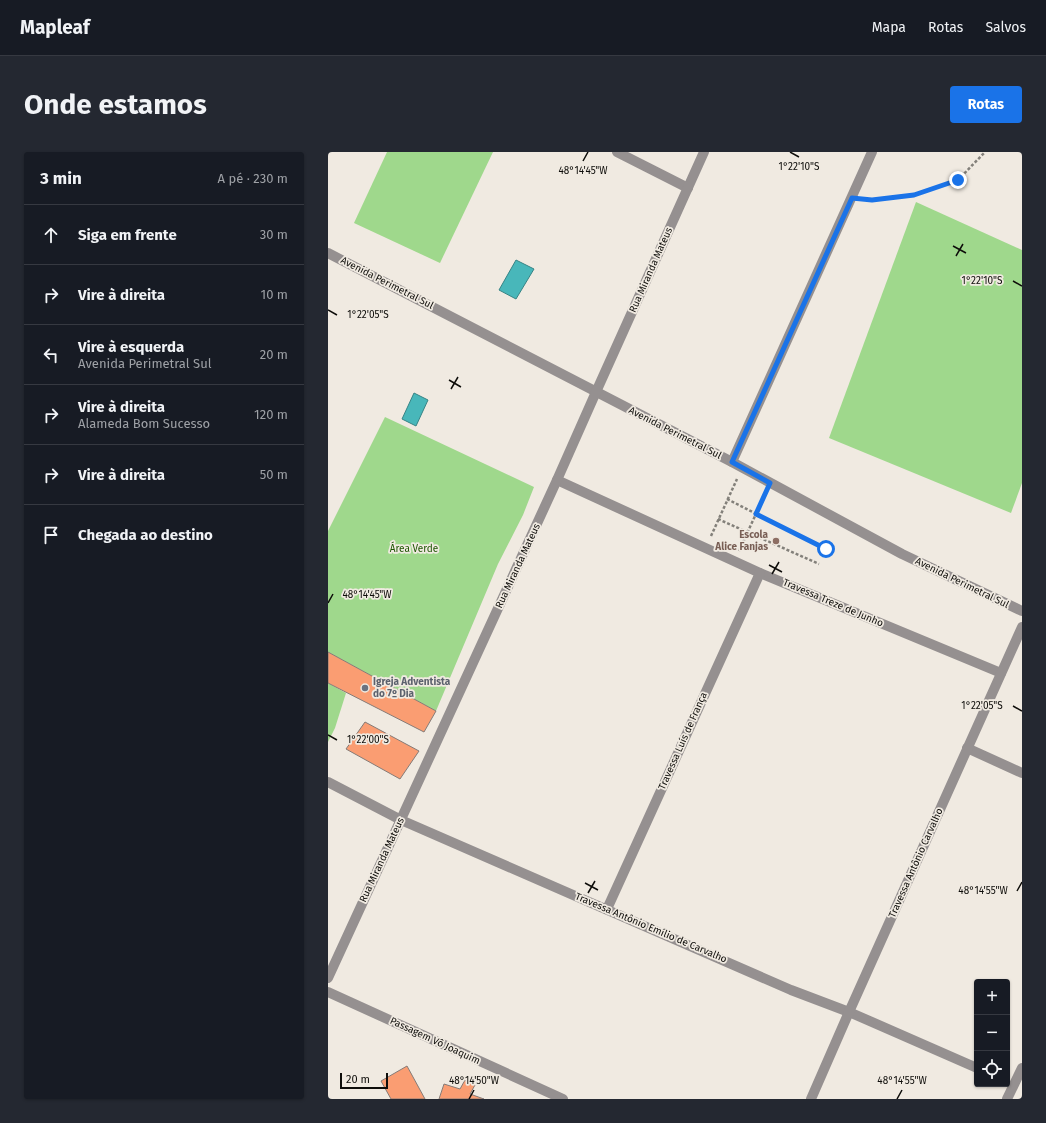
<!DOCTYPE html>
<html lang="pt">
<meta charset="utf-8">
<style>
:root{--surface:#171b24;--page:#242831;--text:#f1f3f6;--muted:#9ea1a6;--line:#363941;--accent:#1a73e8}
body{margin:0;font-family:"Fira Sans",sans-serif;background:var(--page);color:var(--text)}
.controls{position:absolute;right:12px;bottom:12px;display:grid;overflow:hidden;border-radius:4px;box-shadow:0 1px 3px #0004}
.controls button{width:36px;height:36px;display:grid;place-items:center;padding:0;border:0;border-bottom:1px solid var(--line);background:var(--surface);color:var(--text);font:20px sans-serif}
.scale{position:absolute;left:12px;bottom:10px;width:48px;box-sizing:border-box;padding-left:4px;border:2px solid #0e0d0a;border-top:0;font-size:11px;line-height:14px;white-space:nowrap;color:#0e0d0a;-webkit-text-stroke:3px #f0eae1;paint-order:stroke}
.stop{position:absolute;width:12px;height:12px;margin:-9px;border:3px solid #1a73e8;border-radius:50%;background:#fff}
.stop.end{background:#1a73e8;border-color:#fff;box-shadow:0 1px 4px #0008}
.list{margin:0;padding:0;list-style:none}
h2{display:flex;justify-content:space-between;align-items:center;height:52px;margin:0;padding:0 16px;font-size:17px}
h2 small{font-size:13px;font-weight:400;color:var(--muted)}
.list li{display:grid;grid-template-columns:26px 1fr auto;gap:12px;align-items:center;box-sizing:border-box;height:60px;padding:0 16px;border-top:1px solid var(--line)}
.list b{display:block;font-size:15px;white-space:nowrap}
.list p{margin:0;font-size:13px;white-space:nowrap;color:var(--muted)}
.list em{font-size:13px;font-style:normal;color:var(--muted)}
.icon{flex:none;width:22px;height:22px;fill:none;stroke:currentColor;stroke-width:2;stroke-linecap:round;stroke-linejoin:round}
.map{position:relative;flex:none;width:694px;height:947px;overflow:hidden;border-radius:4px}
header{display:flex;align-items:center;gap:24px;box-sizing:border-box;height:56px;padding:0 20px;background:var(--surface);border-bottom:1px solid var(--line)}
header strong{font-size:19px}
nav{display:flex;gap:22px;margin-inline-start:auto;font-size:14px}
.intro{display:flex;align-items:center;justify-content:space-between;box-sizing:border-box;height:96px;padding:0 24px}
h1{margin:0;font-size:28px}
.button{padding:10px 18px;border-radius:4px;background:var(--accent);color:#fff;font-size:14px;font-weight:700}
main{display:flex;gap:24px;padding:0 24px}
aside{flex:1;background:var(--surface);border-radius:4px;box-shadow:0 1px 3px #0004}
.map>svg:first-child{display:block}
.green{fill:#9fd88c}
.water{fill:#48b7ba;stroke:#378485}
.building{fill:#fa9d72;stroke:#857b77}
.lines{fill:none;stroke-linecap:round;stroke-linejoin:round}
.path{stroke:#83807a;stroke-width:2.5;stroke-dasharray:3 2;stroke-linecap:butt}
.minor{stroke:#959090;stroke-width:10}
.route{stroke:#1a73e8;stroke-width:5}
.ticks{fill:none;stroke:#0e0d0a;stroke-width:1.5}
.education-dot{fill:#8d6e63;stroke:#f0eae1;stroke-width:1.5}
.worship-dot{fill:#6b7280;stroke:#f0eae1;stroke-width:1.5}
.labels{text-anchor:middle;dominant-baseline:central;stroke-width:3.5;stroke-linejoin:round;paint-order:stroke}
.street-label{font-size:10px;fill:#0e0d0a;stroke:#f0eae1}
.education-label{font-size:10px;font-weight:bold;fill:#785e54;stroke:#f0eae1;text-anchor:end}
.park-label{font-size:10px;fill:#1c5400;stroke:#f0eae1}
.worship-label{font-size:10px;font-weight:bold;fill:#5b616d;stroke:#f0eae1;text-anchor:start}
.ticks-label{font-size:10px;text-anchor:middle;fill:#0e0d0a;stroke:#f0eae1;stroke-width:3.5;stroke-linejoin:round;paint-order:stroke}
</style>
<header>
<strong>Mapleaf</strong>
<nav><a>Mapa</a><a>Rotas</a><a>Salvos</a></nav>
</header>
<div class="intro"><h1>Onde estamos</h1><a class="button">Rotas</a></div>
<main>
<aside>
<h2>3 min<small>A pé · 230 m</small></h2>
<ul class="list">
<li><svg class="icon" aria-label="ahead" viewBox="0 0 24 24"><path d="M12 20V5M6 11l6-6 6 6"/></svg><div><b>Siga em frente</b></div><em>30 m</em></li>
<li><svg class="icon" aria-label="right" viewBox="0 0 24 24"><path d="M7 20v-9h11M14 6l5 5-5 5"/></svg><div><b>Vire à direita</b></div><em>10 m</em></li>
<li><svg class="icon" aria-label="left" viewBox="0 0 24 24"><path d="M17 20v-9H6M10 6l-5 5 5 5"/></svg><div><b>Vire à esquerda</b><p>Avenida Perimetral Sul</p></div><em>20 m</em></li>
<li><svg class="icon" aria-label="right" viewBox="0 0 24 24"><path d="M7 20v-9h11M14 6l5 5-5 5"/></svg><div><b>Vire à direita</b><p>Alameda Bom Sucesso</p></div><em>120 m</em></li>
<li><svg class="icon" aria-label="right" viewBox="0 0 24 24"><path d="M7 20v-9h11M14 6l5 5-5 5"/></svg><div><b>Vire à direita</b></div><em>50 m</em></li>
<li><svg class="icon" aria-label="arrive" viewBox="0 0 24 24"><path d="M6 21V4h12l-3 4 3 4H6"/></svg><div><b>Chegada ao destino</b></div></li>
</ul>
</aside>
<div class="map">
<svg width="694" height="947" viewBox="0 0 694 947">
<rect width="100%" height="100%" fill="#f0eae1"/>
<g class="green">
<path d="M59,0H165L112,111L26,71Z"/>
<path d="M588,50L694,98V331L683,361L501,286Z"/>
<path d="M57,265L206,335L195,363L170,412L108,559L0,500V379Z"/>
<path d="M0,531L18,541L7,576L0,590Z"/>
</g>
<g class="water">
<path d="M188,108L206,117L188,147L171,138Z"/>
<path d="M86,241L100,248L88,274L74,267Z"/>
</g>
<g class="building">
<path d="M0,500L108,559L96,580L0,531Z"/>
<path d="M37,570L91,599L72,627L18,597Z"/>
<path d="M79,914L97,947H63L53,929Z"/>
<path d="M137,928L147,933L142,942L156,947H111L116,932L132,937Z"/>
</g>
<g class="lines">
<g class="path">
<path d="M537,47L544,48L586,43L630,28L657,0"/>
<path d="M399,347L498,397"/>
<path d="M390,367L491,412"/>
<path d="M383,384L409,327"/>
<path d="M411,399L437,342"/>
</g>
<g class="minor">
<path d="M289,0L360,36"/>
<path d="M0,101L404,310L574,402L694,459"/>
<path d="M404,310L544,0"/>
<path d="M229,328L432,421L673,521"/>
<path d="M639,596L694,621"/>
<path d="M0,630L73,668L463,838L521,860L649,916"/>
<path d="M279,757L432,421"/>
<path d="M0,826L229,328L268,240L376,0"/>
<path d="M0,840L235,947"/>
<path d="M483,947L521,860L694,475"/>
<path d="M679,947L694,916"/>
</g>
</g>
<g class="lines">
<path class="route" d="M498,397L428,362L442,331L404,310L524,46L544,48L586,43L630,28"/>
</g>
<path class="ticks" d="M462,0L471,5M255,9L260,0M625,94L638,101M628,104L635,92M685,129L694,134M0,158L9,163M121,228L133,235M123,237L130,225M441,413L454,420M444,422L451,410M0,451L5,442M685,554L694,559M0,583L9,588M257,731L270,738M689,739L694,730M260,741L267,729M141,947L146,938M569,947L574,938"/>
<circle class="education-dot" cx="448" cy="389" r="4"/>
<circle class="worship-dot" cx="37" cy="536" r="4"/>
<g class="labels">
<g class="street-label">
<text transform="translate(323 118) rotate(-66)">Rua Miranda Mateus</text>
<text transform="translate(59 131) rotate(27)">Avenida Perimetral Sul</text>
<text transform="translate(347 281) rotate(27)">Avenida Perimetral Sul</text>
<text transform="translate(190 414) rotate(-65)">Rua Miranda Mateus</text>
<text transform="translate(634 431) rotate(26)">Avenida Perimetral Sul</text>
<text transform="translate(505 451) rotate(23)">Travessa Treze de Junho</text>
<text transform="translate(355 589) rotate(-66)">Travessa Luís de França</text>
<text transform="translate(54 708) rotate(-65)">Rua Miranda Mateus</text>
<text transform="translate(588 711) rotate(-66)">Travessa Antônio Carvalho</text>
<text transform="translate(323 776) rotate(23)">Travessa Antônio Emílio de Carvalho</text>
<text transform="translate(107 889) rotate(25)">Passagem Vô Joaquim</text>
</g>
<g class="education-label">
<text x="440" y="383">Escola<tspan x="440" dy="12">Alice Fanjas</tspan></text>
</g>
<g class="park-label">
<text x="86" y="397">Área Verde</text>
</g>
<g class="worship-label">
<text x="45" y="530">Igreja Adventista<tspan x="45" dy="12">do 7º Dia</tspan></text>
</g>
</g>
<g class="ticks-label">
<text x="471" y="18">1°22'10"S</text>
<text x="255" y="22">48°14'45"W</text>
<text x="654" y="132">1°22'10"S</text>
<text x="40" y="166">1°22'05"S</text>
<text x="39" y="446">48°14'45"W</text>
<text x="654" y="557">1°22'05"S</text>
<text x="40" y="591">1°22'00"S</text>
<text x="655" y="742">48°14'55"W</text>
<text x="146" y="932">48°14'50"W</text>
<text x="574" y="932">48°14'55"W</text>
</g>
</svg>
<div class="controls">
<button>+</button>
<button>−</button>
<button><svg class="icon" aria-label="locate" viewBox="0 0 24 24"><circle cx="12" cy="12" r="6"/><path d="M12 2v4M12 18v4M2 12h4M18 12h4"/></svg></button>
</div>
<div class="scale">20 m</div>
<div class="stop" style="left:498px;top:397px"></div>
<div class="stop end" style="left:630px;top:28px"></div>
</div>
</main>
